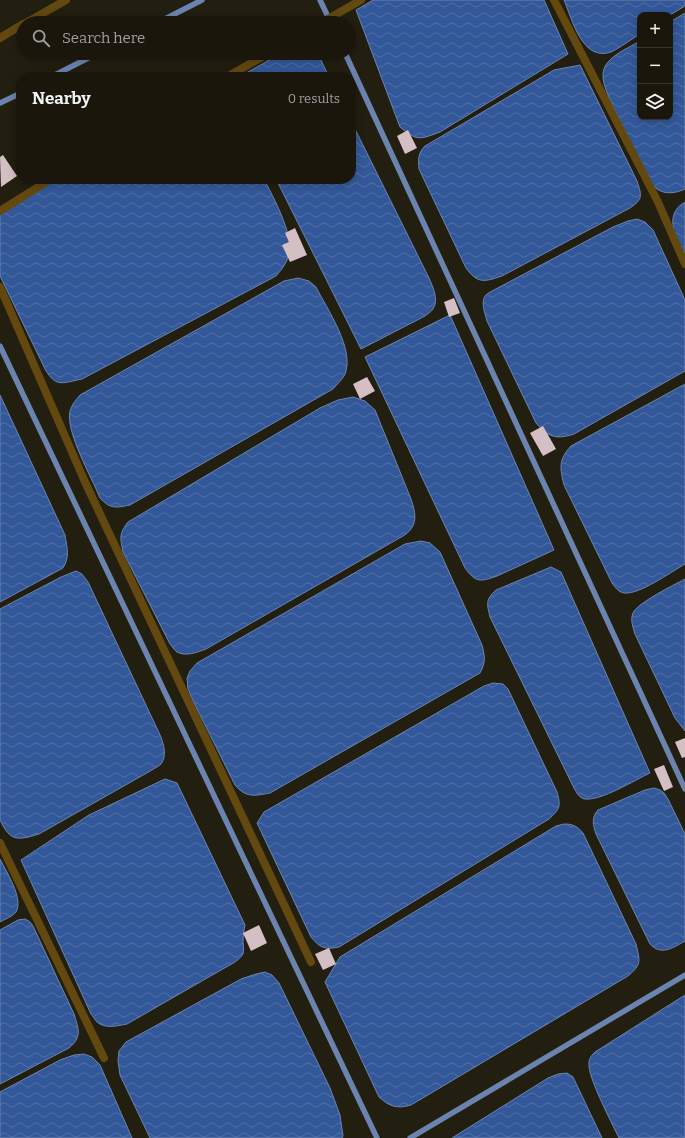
<!DOCTYPE html>
<meta charset="utf-8">
<style>
:root{--surface:#1a160c;--page:#231f15;--text:#f1f3f6;--muted:#9f9f9d;--line:#38352d}
body{margin:0;font-family:Bitter,serif;background:var(--page);color:var(--text)}
.controls{position:absolute;right:12px;top:12px;display:grid;overflow:hidden;border-radius:8px;box-shadow:0 2px 10px #0003}
.controls button{width:36px;height:36px;display:grid;place-items:center;padding:0;border:0;border-bottom:1px solid var(--line);background:var(--surface);color:var(--text);font:20px sans-serif}
.list{margin:0;padding:0;list-style:none}
h2{display:flex;justify-content:space-between;align-items:center;height:52px;margin:0;padding:0 16px;font-size:17px}
h2 small{font-size:13px;font-weight:400;color:var(--muted)}
.icon{flex:none;width:22px;height:22px;fill:none;stroke:currentColor;stroke-width:2;stroke-linecap:round;stroke-linejoin:round}
.map{position:relative;flex:none;width:685px;height:1138px;overflow:hidden}
.search{position:absolute;background:var(--surface);box-shadow:0 2px 10px #0003;left:16px;top:16px;width:340px;height:44px;display:flex;align-items:center;gap:10px;box-sizing:border-box;padding:0 14px;border-radius:22px;color:var(--muted);font-size:15px}
.panel{position:absolute;background:var(--surface);box-shadow:0 2px 10px #0003;left:16px;top:72px;width:340px;height:112px;border-radius:16px}
.map>svg:first-child{display:block}
.water{fill:url(#water-waves);stroke:#6b84af}
.lines{fill:none;stroke-linecap:round;stroke-linejoin:round}
.stream{stroke:#6b84af;stroke-width:5.5}
.building{fill:#d4bfc5}
.lane{stroke:#634910;stroke-width:8}
</style>
<div class="map">
<svg width="685" height="1138" viewBox="0 0 685 1138">
<defs>
<pattern id="water-waves" width="16" height="10" patternUnits="userSpaceOnUse"><rect width="16" height="10" fill="#335899"/><path d="M0 5q4-4 8 0t8 0" fill="none" stroke="#5170a7"/></pattern>
</defs>
<rect width="100%" height="100%" fill="#221e10"/>
<g class="water">
<path d="M373,0H544L568,54L440,132C419,140 417,141 400,127L356,10Z"/>
<path d="M564,0H685V6L670,15H640V34C632,39 618,49 611,52C582,62 572,19 564,0Z"/>
<path d="M685,13V189C677,193 665,195 657,189C654,187 652,184 650,182L610,100C607,92 603,84 603,76C602,58 627,49 640,41V117H670V22Z"/>
<path d="M282,53H315L320,58L329,77H239Z"/>
<path d="M580,65L637,181C642,196 643,199 630,208L502,276C484,282 478,284 466,268L419,169C418,159 418,153 425,146L554,70Z"/>
<path d="M351,121L429,278C433,287 439,300 433,309C431,312 427,314 425,316L361,349L276,179H351Z"/>
<path d="M55,179H264C273,197 293,233 289,252C288,262 282,269 276,276L82,379C62,383 56,388 45,369L0,276V213Z"/>
<path d="M685,202V257C677,240 662,215 685,202Z"/>
<path d="M637,219L645,222L653,230L685,300V371L574,434C556,440 548,437 536,423L487,321C485,313 480,301 486,295C488,293 490,292 492,291L613,227L628,221Z"/>
<path d="M298,278L309,281L316,287C327,309 355,349 345,374C343,379 337,384 333,389L130,505C116,508 110,509 100,498C92,478 65,431 70,411C72,404 76,400 80,395L284,281Z"/>
<path d="M450,315L554,550L497,576C480,582 476,583 465,568L365,357Z"/>
<path d="M685,384V564C671,572 639,595 624,593C618,592 615,587 612,583L564,485C560,468 558,460 571,446Z"/>
<path d="M0,395L65,535C67,548 70,557 63,568L0,602Z"/>
<path d="M353,397L365,401L375,410L411,499C414,508 418,520 411,529C409,532 406,534 403,536L206,649C198,652 186,657 177,652C174,650 172,646 170,644L123,552C120,537 119,534 128,522L320,408L338,400Z"/>
<path d="M421,541L430,543L440,552L482,645C485,657 486,662 480,673L270,793C254,796 246,798 235,785L195,705L188,689L187,678L190,671L197,663L405,544Z"/>
<path d="M551,567L561,572L650,773C635,780 601,801 585,799C579,798 577,793 574,788L490,617C487,604 485,600 496,590Z"/>
<path d="M76,571L82,574L88,582L161,737C164,746 167,756 161,764C159,766 155,768 152,770L39,834C17,841 10,841 0,820V609L61,577Z"/>
<path d="M685,579V731L675,718L635,634C633,627 630,620 633,613C637,603 674,585 685,579Z"/>
<path d="M493,683L503,684L508,689L557,792C561,806 560,809 549,819L339,947C325,950 320,948 311,937L257,823L264,812L484,686Z"/>
<path d="M165,779L177,783L245,925C244,930 243,936 243,942C244,954 245,954 235,962L127,1024C117,1026 105,1029 97,1022C95,1020 93,1016 91,1014L21,860L89,815Z"/>
<path d="M654,788L660,790L664,793L668,799L685,834V941C673,948 661,956 650,944L596,834C593,825 591,818 598,810L645,790Z"/>
<path d="M564,824C573,824 577,826 583,833L636,944C640,962 642,964 628,976L411,1105C397,1109 390,1107 379,1097L325,982L340,957L556,826Z"/>
<path d="M0,859C6,871 24,899 16,912C12,917 5,919 0,922Z"/>
<path d="M25,919L30,922L33,926L74,1014C79,1030 82,1037 69,1048L0,1084V930L18,920Z"/>
<path d="M265,972L272,975L279,983L330,1088L340,1115L343,1136L342,1138H150L120,1075L118,1061L119,1051L126,1042L241,979L256,974Z"/>
<path d="M685,995V1138H619C612,1123 587,1076 589,1063C589,1058 592,1055 595,1052Z"/>
<path d="M84,1054L92,1057L100,1065L132,1138H0V1092L60,1060L74,1055Z"/>
<path d="M567,1073L573,1077L602,1138H452L548,1078L558,1074Z"/>
</g>
<g class="lines">
<g class="stream">
<path d="M320,0L331,23"/>
<path d="M157,23L202,0"/>
<path d="M345,53L685,789"/>
<path d="M51,77L98,53"/>
<path d="M0,103L21,93"/>
<path d="M0,346L377,1138"/>
<path d="M410,1138L685,975"/>
</g>
</g>
<g class="building">
<path d="M408,130L417,148L405,154L397,136Z"/>
<path d="M3,155L17,176L1,187L0,157Z"/>
<path d="M295,228L307,255L290,262L282,245L289,242L285,233Z"/>
<path d="M454,298L460,313L449,317L444,302Z"/>
<path d="M367,377L375,391L360,399L353,384Z"/>
<path d="M543,426L556,449L543,456L530,433Z"/>
<path d="M685,738V757L682,758L675,742Z"/>
<path d="M664,765L673,787L664,791L654,769Z"/>
<path d="M259,925L267,943L251,951L243,933Z"/>
<path d="M329,948L336,964L323,970L315,954Z"/>
</g>
<g class="lines">
<g class="lane">
<path d="M554,0L658,202L685,264"/>
<path d="M26,23L66,0"/>
<path d="M321,23L361,0"/>
<path d="M0,38L23,24"/>
<path d="M227,77L269,53"/>
<path d="M0,211L51,179"/>
<path d="M0,287L85,482L311,962"/>
<path d="M0,843L104,1058"/>
</g>
</g>
</svg>
<div class="controls">
<button>+</button>
<button>−</button>
<button><svg class="icon" aria-label="layers" viewBox="0 0 24 24"><path d="M12 4l9 5-9 5-9-5zM3 14l9 5 9-5"/></svg></button>
</div>
<div class="search"><svg class="icon" aria-label="search" viewBox="0 0 24 24"><circle cx="10" cy="10" r="6"/><path d="M15 15l6 6"/></svg>Search here</div>
<section class="panel">
<h2>Nearby<small>0 results</small></h2>
<ul class="list">
</ul>
</section>
</div>
